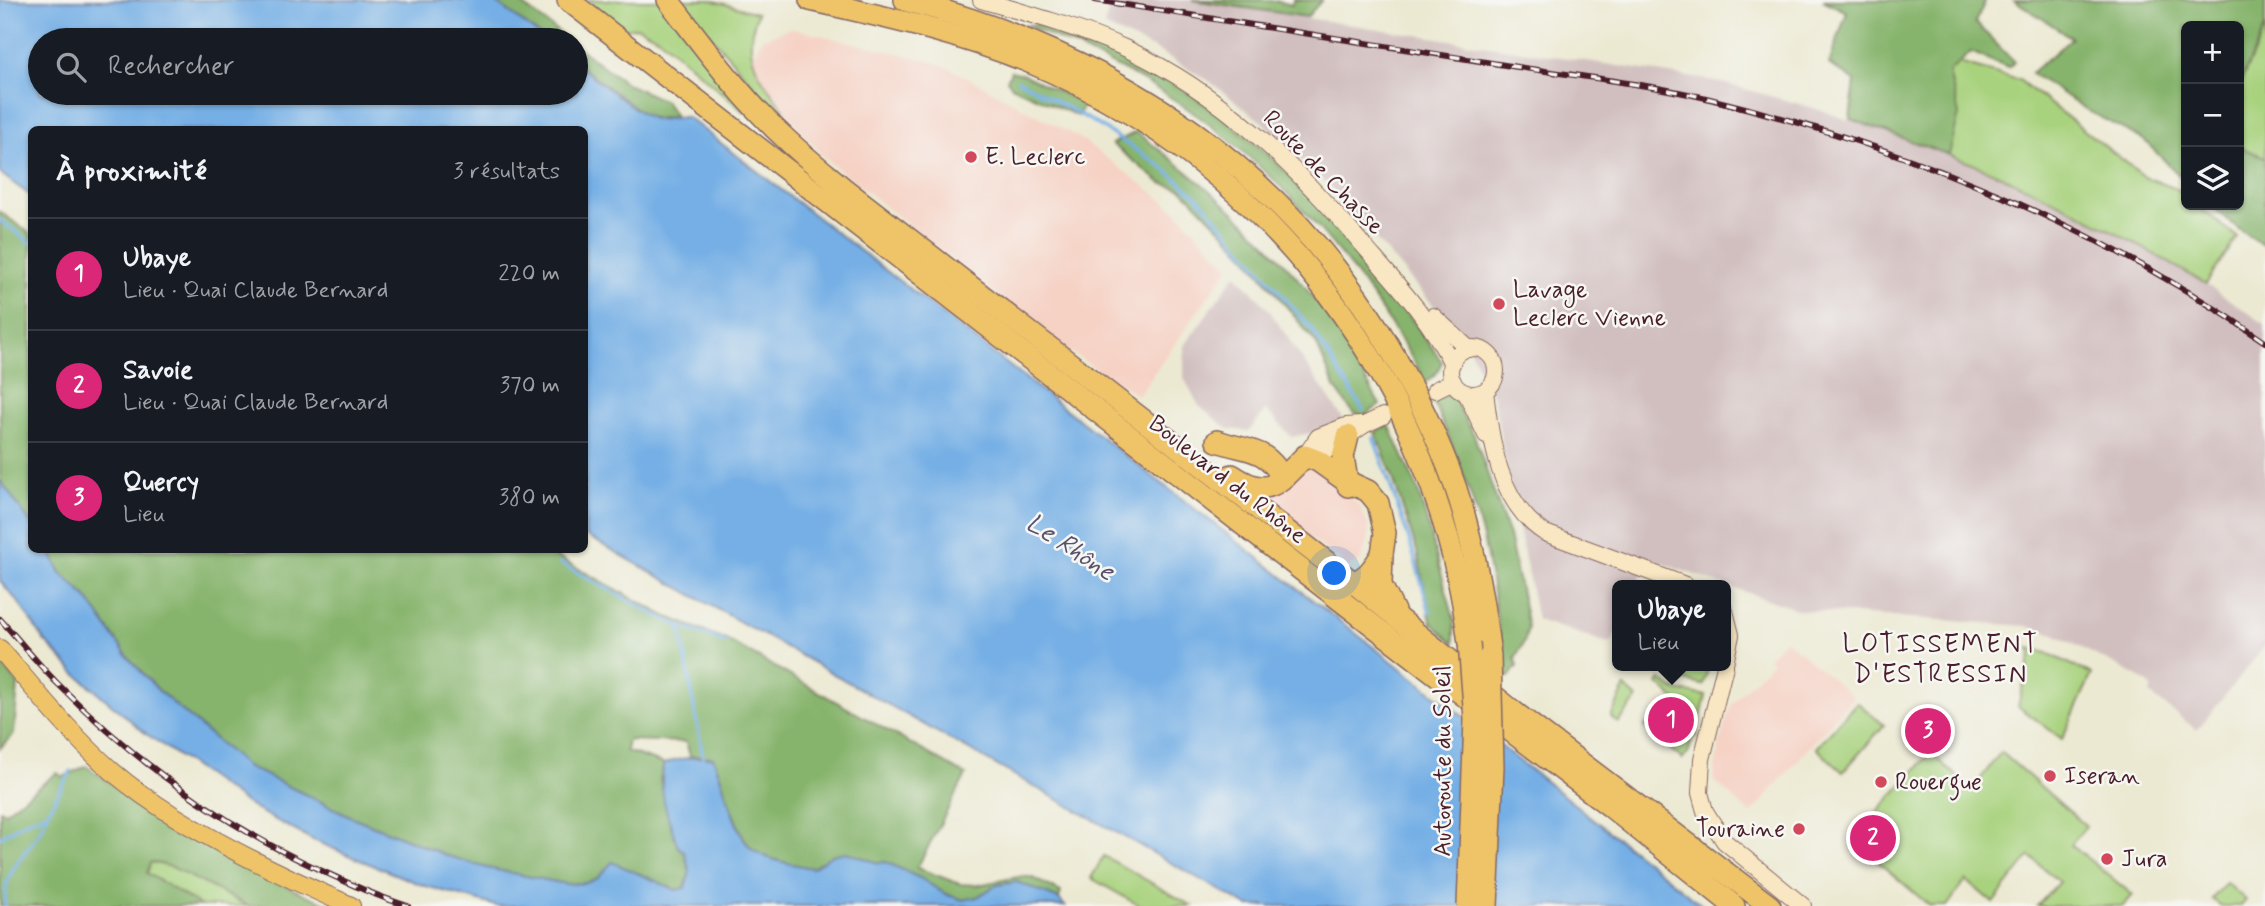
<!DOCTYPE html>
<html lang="fr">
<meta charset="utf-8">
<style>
:root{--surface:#171b24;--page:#20242c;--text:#f1f3f6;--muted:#9ea1a6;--line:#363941;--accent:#db2777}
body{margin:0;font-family:Mynerve,sans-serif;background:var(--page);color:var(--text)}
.controls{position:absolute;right:21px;top:21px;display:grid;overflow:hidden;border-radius:10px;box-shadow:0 2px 5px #0004}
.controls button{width:63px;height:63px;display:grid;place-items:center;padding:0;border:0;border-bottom:2px solid var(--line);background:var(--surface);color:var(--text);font:35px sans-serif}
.you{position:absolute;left:1335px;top:574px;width:24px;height:24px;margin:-18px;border:5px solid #fff;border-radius:50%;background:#1a73e8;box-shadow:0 0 0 10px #1a73e833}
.badge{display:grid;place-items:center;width:46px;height:46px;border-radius:50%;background:var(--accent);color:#fff;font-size:23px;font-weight:700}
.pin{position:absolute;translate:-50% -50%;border:4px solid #fff;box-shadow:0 2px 7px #0006}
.popup{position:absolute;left:1612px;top:580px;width:119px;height:91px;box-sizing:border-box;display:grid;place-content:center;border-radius:10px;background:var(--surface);filter:drop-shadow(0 2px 5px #0005);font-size:23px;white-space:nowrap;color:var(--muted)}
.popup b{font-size:26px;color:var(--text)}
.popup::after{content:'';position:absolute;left:50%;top:100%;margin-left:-14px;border:14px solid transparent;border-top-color:var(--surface)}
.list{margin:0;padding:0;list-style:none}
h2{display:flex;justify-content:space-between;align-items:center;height:91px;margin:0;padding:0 28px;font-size:30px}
h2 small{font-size:23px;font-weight:400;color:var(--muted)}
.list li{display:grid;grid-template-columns:46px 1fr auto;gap:21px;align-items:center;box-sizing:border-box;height:112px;padding:0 28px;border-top:2px solid var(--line)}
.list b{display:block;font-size:26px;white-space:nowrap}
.list p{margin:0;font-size:23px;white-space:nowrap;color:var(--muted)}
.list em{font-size:23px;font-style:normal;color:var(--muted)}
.icon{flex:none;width:38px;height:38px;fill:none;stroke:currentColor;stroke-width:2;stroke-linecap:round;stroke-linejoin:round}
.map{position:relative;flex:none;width:2265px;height:906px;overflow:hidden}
.search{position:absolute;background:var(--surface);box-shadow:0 2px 5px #0004;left:28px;top:28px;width:560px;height:77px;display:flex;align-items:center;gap:18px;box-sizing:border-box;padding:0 24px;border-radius:38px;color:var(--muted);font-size:26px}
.panel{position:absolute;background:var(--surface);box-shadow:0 2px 5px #0004;left:28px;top:126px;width:560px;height:427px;border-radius:10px}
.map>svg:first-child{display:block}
.built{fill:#f6d2c5}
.industrial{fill:#d1bfbf}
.green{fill:#a8d27d;stroke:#797854;stroke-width:2}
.forest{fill:#86b46c;stroke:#686a4c;stroke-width:2}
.water{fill:#74afe5;stroke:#5f6788;stroke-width:2}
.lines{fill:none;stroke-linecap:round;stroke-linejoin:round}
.stream{stroke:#74afe5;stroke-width:3.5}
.secondary-casing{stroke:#836665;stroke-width:18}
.primary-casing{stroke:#836665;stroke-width:20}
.highway-casing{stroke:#836665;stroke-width:24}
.secondary{stroke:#f9e7c3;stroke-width:16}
.primary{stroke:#efc469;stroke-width:18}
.highway{stroke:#efc469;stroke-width:21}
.rail-casing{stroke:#4a1f2b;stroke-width:6}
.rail{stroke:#f6f6f2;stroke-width:3.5;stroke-dasharray:10;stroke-linecap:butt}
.highway-bridge-casing{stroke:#836665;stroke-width:24;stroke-linecap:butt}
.highway-bridge{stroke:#efc469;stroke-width:21}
.poi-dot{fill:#d1495b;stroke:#f6f6f2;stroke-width:2.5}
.labels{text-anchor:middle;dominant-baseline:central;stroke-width:5;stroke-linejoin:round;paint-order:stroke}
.poi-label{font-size:24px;fill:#4a1f2b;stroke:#f6f6f2;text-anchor:start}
.street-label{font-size:24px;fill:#4a1f2b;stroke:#f6f6f2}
.water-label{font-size:26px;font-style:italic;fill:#59516c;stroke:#f6f6f2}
.neighbourhood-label{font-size:26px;letter-spacing:2px;fill:#4a1f2b;stroke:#f6f6f2}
</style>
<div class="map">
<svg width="2265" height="906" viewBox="0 0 2265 906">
<rect width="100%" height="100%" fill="#f6f6f2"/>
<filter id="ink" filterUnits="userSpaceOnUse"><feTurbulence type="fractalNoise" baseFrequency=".0143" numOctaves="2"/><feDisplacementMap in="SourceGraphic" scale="14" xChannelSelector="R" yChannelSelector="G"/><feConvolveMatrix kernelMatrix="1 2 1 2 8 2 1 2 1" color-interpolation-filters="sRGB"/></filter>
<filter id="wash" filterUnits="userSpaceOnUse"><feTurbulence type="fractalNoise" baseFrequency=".00686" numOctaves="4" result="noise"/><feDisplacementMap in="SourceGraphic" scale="28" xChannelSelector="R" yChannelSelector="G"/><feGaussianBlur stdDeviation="1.57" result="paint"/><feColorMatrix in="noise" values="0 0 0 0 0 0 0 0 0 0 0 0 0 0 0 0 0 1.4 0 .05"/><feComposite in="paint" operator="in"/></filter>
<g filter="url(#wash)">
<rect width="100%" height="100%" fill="#ece9d2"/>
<g class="built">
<path d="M790,28L931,61L951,69L1083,140L1172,207L1229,267L1138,396L1062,346L822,156L769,91L752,58L762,39Z"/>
<path d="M1301,467L1317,469L1360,506L1368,526V540L1359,562L1348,567L1267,504Z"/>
<path d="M1785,639L1853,697L1751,814L1713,780L1720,740L1731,704L1772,662L1768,658Z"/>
</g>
<g class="industrial">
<path d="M1060,0H1192L1715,81L1814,108L1949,155L1987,169L2104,225L2206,284L2265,324V646L2197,730L2150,694L2152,687L2137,676L2054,634L2026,626L1799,610L1654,561L1640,577L1637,585H1617V630L1611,644L1537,620L1493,397L1467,344L1331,188L1262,122L1209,81L1155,49L1104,26L1109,9Z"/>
<path d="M1236,274L1269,310L1344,420L1312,433L1292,437L1266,410L1249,431L1228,429L1199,406L1184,378V346Z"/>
</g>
<g class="green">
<path d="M588,0H659L748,107L744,112L659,38L638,27L625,29Z"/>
<path d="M680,0H711L757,13C755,22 751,32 751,41C749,66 769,90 784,109L771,106Z"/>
<path d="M2265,27V157L2239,147V86Z"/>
<path d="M1959,63L2019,80L2145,177L2174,188L2186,196V205H2196L2237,237L2206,284C2123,236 2039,188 1949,155L1958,114L1948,72Z"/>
<path d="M2030,648L2047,653L2092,674L2062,739L2018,706L2031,654Z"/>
<path d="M1683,666H1709L1703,685L1677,679Z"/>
<path d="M1661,680L1672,689L1706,696L1696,736L1692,738L1688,754L1682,759L1644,727L1648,723L1671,743L1694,717L1658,684Z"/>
<path d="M1625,687L1637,698L1618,723L1611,717Z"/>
<path d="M1857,702L1884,725L1843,772L1816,748Z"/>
<path d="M2001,752L2086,826L2071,845L2133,895L2123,906H2037L2059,882L2030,856L1993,903L1966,880L1947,906H1930L1878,862L1900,835L1875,814L1931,753L1972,790Z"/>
<path d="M1104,856L1192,906H1140L1091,878Z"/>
<path d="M150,862L172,867L248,906H201L147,873Z"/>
<path d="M2226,883L2246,900L2241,906H2221L2212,899Z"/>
</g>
<g class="forest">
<path d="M493,0H516L569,40H546Z"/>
<path d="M1192,0H1271L1292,5L1293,0H1322L1307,17Z"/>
<path d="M1823,0H1986L1975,22L2014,62L2008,68L1971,52L1949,72L1959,114L1949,155L1850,119L1855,81L1829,64L1847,12Z"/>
<path d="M2014,0H2265V27L2239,86V26H2186V182L2144,140L2090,112L2031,73L2072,38Z"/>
<path d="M1026,25C1033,25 1041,24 1048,25C1069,29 1098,43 1117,52C1256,118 1357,238 1442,362L1435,375L1426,382C1357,260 1265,150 1142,80C1104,59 1066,42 1026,25Z"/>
<path d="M576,46L627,84L665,101L675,116L655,119L642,113L576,63Z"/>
<path d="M1011,71L1025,75L1084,104L1078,116L1013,87L1007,80Z"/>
<path d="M1136,132C1205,183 1266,237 1319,304C1341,332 1361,373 1380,405L1364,416L1353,413L1336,389L1316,343L1243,252L1182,189L1161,183L1112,144Z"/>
<path d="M2239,147L2265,157V246L2240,230L2210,205H2239Z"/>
<path d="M0,212L31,234V524L0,480Z"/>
<path d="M1450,393L1456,398L1459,409L1474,435L1509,536L1528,627L1525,640L1515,658L1517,666L1509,677H1504C1499,630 1493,584 1483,538C1472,492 1453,445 1433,401Z"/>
<path d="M1389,425L1418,490L1454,619V644L1431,622L1417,551L1390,469L1375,432Z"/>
<path d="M49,550H544L665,616L727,640L966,775L917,868L960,884L978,885L1023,876L1033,878L1061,892L1059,899L1017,882L997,885L977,897L963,900L946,894L921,879L886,862L878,863L846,852L819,863L813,868C794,864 766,861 751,848C737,835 722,778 713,757L690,756L686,742L628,740L626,751L664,764L660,779L678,847L684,851L690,872L685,888L676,890L638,873L609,868L598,878L586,883L566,884L487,868L448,856L352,817L246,766L159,691L128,657L86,597L61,573Z"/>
<path d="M0,663L18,684L14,734L0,748Z"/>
<path d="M86,766C163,821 244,871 333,906H248L172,867L151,862L147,873L201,906H0V810L5,812L57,773L63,777Z"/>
</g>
<g class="water">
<path d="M0,0H493L546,40H40V93H576V63C590,74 640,116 654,119C663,121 676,116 687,117L1459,713L1703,906H1248L585,535L584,130H32L31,196L0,173Z"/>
<path d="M0,480L31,524L32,550H49L61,573L86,597L128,657L159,691L246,766L352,817L448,856L487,868L566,884L586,883L598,878L612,862L676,890L685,888L690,872L684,851L678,847C669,819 657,793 664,764C681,757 694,757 713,757C722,778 736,835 751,848C766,861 794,864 813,868L832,855L846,852L878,863L886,862L922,879L945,894L963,900L977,897L997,885L1017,882L1059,899L1065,906H497L422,885L355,858L311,839L253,808L145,733L75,673L44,640L19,603L0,581Z"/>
</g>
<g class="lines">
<g class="stream">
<path d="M1018,80L1097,124L1162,167L1197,196L1313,331L1363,410"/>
<path d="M0,220L32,244"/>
<path d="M1374,438L1409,539L1430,612"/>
<path d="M560,563L654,614L680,626L726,642"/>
<path d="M680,626L703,757"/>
<path d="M0,837L26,821L47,813L71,771"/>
<path d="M5,906C5,899 5,890 7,883C15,857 41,840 47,813"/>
</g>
</g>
</g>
<g filter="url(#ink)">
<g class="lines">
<defs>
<g id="secondary">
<path d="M981,0C1030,14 1080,28 1127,49C1223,94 1295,166 1363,245C1396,283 1430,319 1452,364"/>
<path d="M1433,316L1469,349"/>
<circle cx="1473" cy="371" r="23"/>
<path d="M1435,390L1453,381"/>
<path d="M1485,391C1491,441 1499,504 1545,533L1685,585"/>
<path d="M1466,393L1486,435"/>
<path d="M1305,456L1327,450L1364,425L1383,416"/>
<path d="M1305,456L1318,437L1346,426L1361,425"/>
<path d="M1725,611L1731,635L1725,663"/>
<path d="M1725,666L1702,759L1700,793L1705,811L1724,841L1803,906"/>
</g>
<path id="primary" d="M0,649C36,691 71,735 113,772C176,826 275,873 351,906"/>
<g id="highway">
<path d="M568,0L1420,662L1611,807L1734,906"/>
<path d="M668,0C705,48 741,98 786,139C804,156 824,172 843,188L1354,583L1514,712L1770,906"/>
<path d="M810,0C886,17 962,34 1034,64C1272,164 1437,387 1469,643"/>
<path d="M905,0C1121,56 1298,175 1405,375C1431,423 1454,474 1467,526C1478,569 1485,613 1490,656"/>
<path d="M1217,441C1249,452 1264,446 1283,478"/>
<path d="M1232,475C1269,500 1278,483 1305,456L1318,461L1346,481L1368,491L1378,503L1385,533L1382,554L1381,585L1394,611"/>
<path d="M1348,486L1343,457L1348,436"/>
<path d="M1344,585C1365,580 1371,572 1382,554"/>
</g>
</defs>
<use href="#secondary" class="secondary-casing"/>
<use href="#primary" class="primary-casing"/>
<use href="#highway" class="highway-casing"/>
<use href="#secondary" class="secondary"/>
<use href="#primary" class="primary"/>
<use href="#highway" class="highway"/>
<defs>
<g id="rail">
<path d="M1095,0C1233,23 1372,43 1511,66C1576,76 1642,83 1706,98C1903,146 2098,225 2265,342"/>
<path d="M0,619C19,640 37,663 57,683C133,760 221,824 320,870C348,883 378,897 408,906"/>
</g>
</defs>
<use href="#rail" class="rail-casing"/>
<use href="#rail" class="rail"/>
<defs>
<g id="highway-bridge">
<path d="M1468,906L1475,719L1469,643"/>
<path d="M1487,906L1493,767L1490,656"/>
</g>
</defs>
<use href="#highway-bridge" class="highway-bridge-casing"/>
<use href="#highway-bridge" class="highway-bridge"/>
</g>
</g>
<g class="poi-dot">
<circle cx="971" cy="157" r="7"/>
<circle cx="1499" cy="304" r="7"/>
<circle cx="2050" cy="776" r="7"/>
<circle cx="1881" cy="782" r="7"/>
<circle cx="1799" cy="829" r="7"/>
<circle cx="2107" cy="859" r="7"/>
</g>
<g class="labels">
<g class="poi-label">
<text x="985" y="157">E. Leclerc</text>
<text x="1513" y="290">Lavage<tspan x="1513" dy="28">Leclerc Vienne</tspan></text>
<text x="2064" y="776">Iseran</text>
<text x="1895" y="782">Rouergue</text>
<text x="1785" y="829" text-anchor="end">Touraine</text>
<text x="2121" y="859">Jura</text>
</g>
<g class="street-label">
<text transform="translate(1323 173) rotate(46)">Route de Chasse</text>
<text transform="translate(1227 480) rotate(38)">Boulevard du Rhône</text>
<text transform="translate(1443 761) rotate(-90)">Autoroute du Soleil</text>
</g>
<g class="water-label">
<text transform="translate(1070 548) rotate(33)">Le Rhône</text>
</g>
<g class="neighbourhood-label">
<text x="1941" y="645">LOTISSEMENT<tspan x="1941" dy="30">D'ESTRESSIN</tspan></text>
</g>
</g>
</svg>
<div class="controls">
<button>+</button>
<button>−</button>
<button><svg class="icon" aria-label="layers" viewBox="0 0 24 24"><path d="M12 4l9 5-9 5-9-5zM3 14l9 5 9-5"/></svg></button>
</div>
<div class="you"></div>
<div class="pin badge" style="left:1671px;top:720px">1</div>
<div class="popup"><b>Ubaye</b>Lieu</div>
<div class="pin badge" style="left:1873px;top:838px">2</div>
<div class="pin badge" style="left:1928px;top:731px">3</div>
<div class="search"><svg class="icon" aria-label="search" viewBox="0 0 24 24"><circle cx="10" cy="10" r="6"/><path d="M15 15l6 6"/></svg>Rechercher</div>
<section class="panel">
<h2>À proximité<small>3 résultats</small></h2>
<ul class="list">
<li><span class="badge">1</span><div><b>Ubaye</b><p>Lieu · Quai Claude Bernard</p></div><em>220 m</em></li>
<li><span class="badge">2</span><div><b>Savoie</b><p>Lieu · Quai Claude Bernard</p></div><em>370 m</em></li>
<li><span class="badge">3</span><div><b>Quercy</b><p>Lieu</p></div><em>380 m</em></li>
</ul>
</section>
</div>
